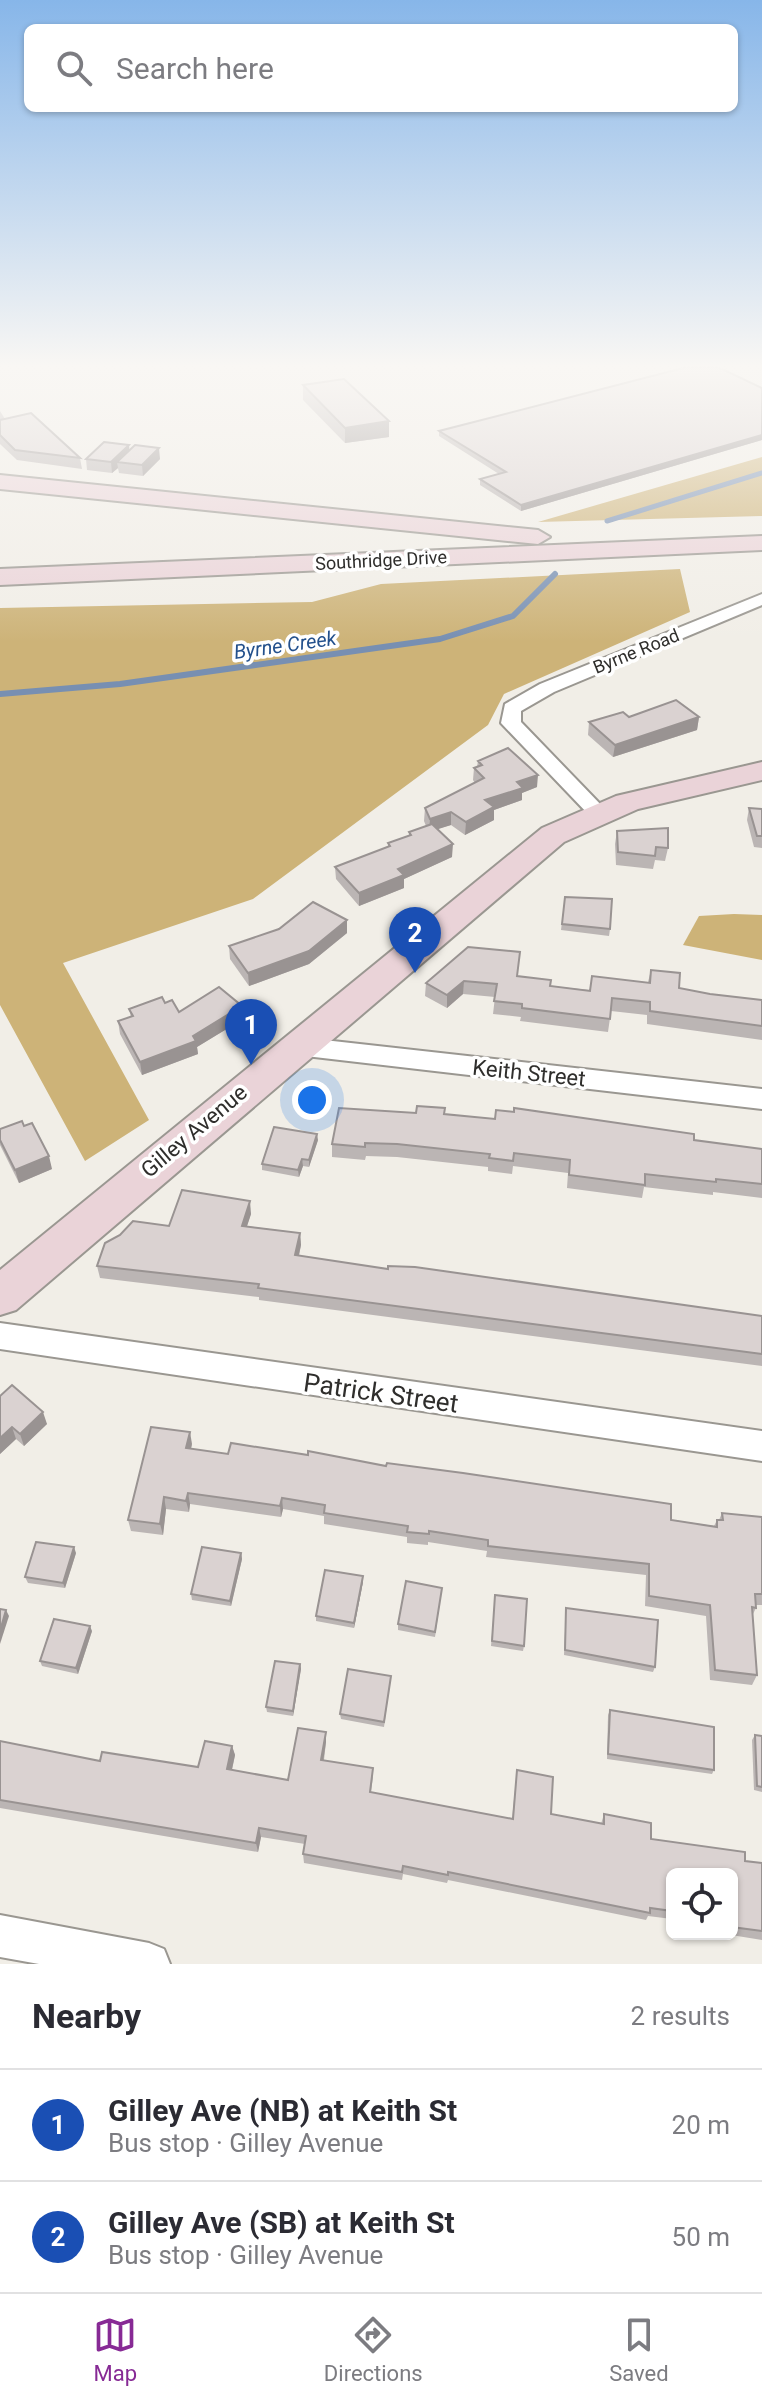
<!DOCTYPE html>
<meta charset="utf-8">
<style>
:root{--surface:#fff;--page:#f7f7f7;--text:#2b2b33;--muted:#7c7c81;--line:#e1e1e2;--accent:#872a95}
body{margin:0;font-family:Roboto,sans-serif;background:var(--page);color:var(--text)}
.controls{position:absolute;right:24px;bottom:24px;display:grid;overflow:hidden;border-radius:12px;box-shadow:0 2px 6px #0004}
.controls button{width:72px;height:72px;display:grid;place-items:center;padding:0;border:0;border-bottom:2px solid var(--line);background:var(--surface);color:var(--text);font:40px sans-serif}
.you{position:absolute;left:312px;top:1100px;width:28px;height:28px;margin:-20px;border:6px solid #fff;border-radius:50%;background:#1a73e8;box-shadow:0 0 0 12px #1a73e833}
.badge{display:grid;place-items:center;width:52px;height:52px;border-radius:50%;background:var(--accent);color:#fff;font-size:26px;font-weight:700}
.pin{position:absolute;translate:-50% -66px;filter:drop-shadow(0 2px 4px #0008)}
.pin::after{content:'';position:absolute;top:42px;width:28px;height:24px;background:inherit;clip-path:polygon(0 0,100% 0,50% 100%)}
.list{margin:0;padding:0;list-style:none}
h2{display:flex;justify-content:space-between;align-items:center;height:104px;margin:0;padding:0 32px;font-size:34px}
h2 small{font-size:26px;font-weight:400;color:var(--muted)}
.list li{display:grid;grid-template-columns:52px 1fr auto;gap:24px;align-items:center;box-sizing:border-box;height:112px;padding:0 32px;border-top:2px solid var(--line)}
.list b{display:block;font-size:30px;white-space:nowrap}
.list p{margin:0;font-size:26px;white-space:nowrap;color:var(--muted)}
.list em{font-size:26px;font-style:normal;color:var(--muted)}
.icon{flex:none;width:44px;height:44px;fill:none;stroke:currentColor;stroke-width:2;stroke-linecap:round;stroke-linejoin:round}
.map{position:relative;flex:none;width:762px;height:1964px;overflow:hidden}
.search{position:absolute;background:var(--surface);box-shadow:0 2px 6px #0004;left:24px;right:24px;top:24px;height:88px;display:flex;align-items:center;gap:20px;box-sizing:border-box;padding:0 28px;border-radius:12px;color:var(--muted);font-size:30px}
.sheet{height:328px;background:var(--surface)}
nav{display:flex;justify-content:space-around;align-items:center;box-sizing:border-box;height:112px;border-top:2px solid var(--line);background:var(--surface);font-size:22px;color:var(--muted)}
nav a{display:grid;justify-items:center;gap:4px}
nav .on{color:var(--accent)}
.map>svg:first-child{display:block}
.forest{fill:#cdb378}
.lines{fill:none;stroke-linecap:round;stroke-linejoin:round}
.stream-far1{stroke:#778fb2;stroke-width:5}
.stream{stroke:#778fb2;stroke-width:6}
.street-casing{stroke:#9a9791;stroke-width:4}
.secondary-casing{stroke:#9a9791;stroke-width:4}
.street{fill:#fff;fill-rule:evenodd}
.secondary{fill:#ead3d8;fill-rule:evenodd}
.wall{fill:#bbb5b4}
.shaded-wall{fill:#999392}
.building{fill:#dad2d1;stroke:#999392;stroke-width:2}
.labels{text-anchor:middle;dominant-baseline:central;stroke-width:7;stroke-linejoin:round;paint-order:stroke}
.far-street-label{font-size:18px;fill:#2f2e2c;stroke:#fff}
.far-water-label{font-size:20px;font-style:italic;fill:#23508c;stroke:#fff}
.street-label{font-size:22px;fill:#2f2e2c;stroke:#fff}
.near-street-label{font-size:26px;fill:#2f2e2c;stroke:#fff}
</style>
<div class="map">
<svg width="762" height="1964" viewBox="0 0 762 1964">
<rect width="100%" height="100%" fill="#f1eee7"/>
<g class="forest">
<path d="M762,457V516L538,522Z"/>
<path d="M680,569L690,612L504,694L488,725L253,899L63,963L149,1120L85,1161L0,1005V608L312,602L381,584Z"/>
<path d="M734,914L762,915V960L683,945L699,916Z"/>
</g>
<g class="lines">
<path class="stream-far1" d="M607,521L762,473"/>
<path class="stream" d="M0,694L120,684L440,639L513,616L555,574"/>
<defs>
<g id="street">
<path d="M762,594V605L554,692L521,711V722L604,808L607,812L604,816H590L501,723L505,704L540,684Z"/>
<path d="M297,1037L762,1089V1109L297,1055L288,1052L284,1046L288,1040Z"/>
<path d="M0,1323L762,1431V1461L0,1349Z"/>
<path d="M0,1915L149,1943L164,1949L170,1964H39L0,1957Z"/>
</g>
<g id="secondary">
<path d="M0,475L538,530L550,537L538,544L0,489Z"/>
<path d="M762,536V550L0,585V569Z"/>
<path d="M762,762V780L638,809L564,842L16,1310L0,1315V1270L542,828L616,796Z"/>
</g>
</defs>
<use href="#street" class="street-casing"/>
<use href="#secondary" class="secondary-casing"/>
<use href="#street" class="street"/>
<use href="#secondary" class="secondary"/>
</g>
<g class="wall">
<path d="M303,385L389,437L345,443L303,400Z"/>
<path d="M0,411L5,419L80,458L82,469L17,460L0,444Z"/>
<path d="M439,431L762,440L521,511L480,485V479L499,474L439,436Z"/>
<path d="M129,445V450L160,459L143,476L119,473L118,468L112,473L87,470L86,459Z"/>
<path d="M629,717H699L697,730L613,757L588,735L589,722Z"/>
<path d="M478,761L537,787L522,793V800L494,810V820L465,835L451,825L437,829L452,857L404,879V888L359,906L336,879L335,867L388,847V843L409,836V832L426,826L424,821L425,808L475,783L473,780L474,768L477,767Z"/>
<path d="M749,808L762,809V848L754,847L747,820Z"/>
<path d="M617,831L668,848L665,861L655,860L653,869L616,865L615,844Z"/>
<path d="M565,897L610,929L609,936L561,930Z"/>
<path d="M347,920V933L309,964L249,986L230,959L229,946Z"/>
<path d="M651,970L679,988L710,994L762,1000V1040L647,1024V1015L611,1011L608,1032L520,1021L521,1017L493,1014L495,997L463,994L447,1008L425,996L426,983L518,976L550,986L590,990L648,982Z"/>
<path d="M165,1003L179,1012L242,1006L243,1019L197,1047L198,1054L142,1075L120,1034L118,1021L131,1017L129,1009Z"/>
<path d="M445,1115L762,1149V1198L713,1192V1195L644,1187L642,1198L567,1188L568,1173L513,1166L512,1174L488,1171V1167L397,1157L366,1156L365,1160L332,1157V1144Z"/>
<path d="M0,1129L52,1169L19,1183L0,1145Z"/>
<path d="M318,1140L309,1167L303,1166L299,1177L262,1170V1164Z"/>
<path d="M251,1214L247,1226L300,1233L301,1245L299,1256L388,1269L762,1316V1366L259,1300V1297L100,1278L97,1266L169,1226Z"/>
<path d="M0,1396L47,1424L24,1446L16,1439L0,1454Z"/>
<path d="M192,1444L191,1449L714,1526L717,1520H719L722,1513L762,1517V1605H756V1608L752,1616L757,1675L752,1685L710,1680L706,1616L645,1606L646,1575L512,1560L486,1557L487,1551L428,1542V1545L407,1543V1537L324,1524V1516L283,1509L281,1517L190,1504L189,1512L166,1509L163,1535L131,1531L128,1520Z"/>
<path d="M76,1553L65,1588L28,1583L25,1577Z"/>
<path d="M241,1553L242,1559L231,1606L192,1600L191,1594Z"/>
<path d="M363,1576V1582L354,1628L316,1621V1616Z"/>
<path d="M442,1588L435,1637L398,1630V1624Z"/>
<path d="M495,1595L524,1646L523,1651L491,1646Z"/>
<path d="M566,1608L655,1667L653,1672L564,1655Z"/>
<path d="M92,1631L78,1674L42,1666L40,1661Z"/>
<path d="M300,1664L301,1669L293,1716L267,1712L266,1707Z"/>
<path d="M391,1676L384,1727L341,1719L340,1714Z"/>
<path d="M610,1710L714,1770L712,1774L607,1759L608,1715Z"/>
<path d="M326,1732V1742L324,1760L373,1777L371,1792L512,1819L517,1770L551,1814L601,1824L604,1814L651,1839L745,1861L762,1863V1940L725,1934H732V1874H672V1919L648,1916L646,1920L448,1880L447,1883L403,1874L402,1880L304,1863L303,1854L305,1844L261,1837L258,1852L0,1808V1741L100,1761L198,1767L232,1746L235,1755L232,1770L288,1780Z"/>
<path d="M755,1735L762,1736V1792L754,1790L752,1740Z"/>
</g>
<g class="shaded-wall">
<path d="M389,421V437L345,443V428Z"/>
<path d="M762,435V440L521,511V505Z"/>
<path d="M129,445L130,456L117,462L118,468L112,473L111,462Z"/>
<path d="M159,448L160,459L143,476L142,465Z"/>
<path d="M699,717L697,730L613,757L615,745Z"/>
<path d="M538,775L537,787L522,793V800L494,810V820L465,835L466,822L485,800L517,782Z"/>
<path d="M451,812V825L429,832L430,819Z"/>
<path d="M453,844L452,857L404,879V888L359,906V893L398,869Z"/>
<path d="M347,920V933L309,964L249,986L248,973Z"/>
<path d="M464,981L463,994L447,1008V995Z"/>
<path d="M242,1006L243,1019L197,1047L198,1054L142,1075L140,1062L193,1036Z"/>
<path d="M317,1134L318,1140L309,1167V1160Z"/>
<path d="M49,1156L52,1169L19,1183L15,1170Z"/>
<path d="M302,1159L303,1166L299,1177L298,1170Z"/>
<path d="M250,1201L251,1214L243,1238L242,1226Z"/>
<path d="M300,1233L301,1245L296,1267L295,1255Z"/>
<path d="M43,1412L47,1424L24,1446L20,1434Z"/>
<path d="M12,1427L16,1439L0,1454V1438Z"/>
<path d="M190,1432L192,1444L188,1460L186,1448Z"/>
<path d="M188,1493L190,1504L189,1512L186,1501Z"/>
<path d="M164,1497L166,1509L163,1535L160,1524Z"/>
<path d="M282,1498L283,1509L281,1517L280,1506Z"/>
<path d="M74,1547L76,1553L65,1588L63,1583Z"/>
<path d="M241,1553L242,1559L231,1606L230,1601Z"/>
<path d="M363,1576V1582L354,1628V1623Z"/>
<path d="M6,1610L9,1616L0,1644V1631Z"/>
<path d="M90,1626L92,1631L78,1674L76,1668Z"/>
<path d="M300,1664L301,1669L293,1716V1711Z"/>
<path d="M326,1732V1742L322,1769L321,1760Z"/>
<path d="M232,1746L235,1755L230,1778L227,1769Z"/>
<path d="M259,1828L261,1837L258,1852L256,1843Z"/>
</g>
<g class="building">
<path d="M687,367H718L762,388V435L521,505L480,479L506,472L439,431Z"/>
<path d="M344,379L389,421L345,428L303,385Z"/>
<path d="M31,413L80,458L15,450L0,435V420Z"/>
<path d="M104,442L129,445L111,462L86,459Z"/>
<path d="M135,445L159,448L142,465L117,462Z"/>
<path d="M676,700L699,717L615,745L589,722L623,712L629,717Z"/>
<path d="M508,748L538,775L517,782L523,788L485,800L494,807L466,822L451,812L430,819L425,808L484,778L474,768L482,765L478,761Z"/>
<path d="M749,808L762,809V836H757Z"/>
<path d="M432,824L453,844L398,869L404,875L359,893L335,867L390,846L388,843L411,835L409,832Z"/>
<path d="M668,828V848L656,847L655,856L618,852L617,831Z"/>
<path d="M565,897L612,899L610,929L562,924Z"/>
<path d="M313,902L347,920L309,951L248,973L229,946L279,929Z"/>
<path d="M468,947L520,952L517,976L551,980L550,986L590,991L592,976L650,983L651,970L680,973L679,988L710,994L762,1000V1026L650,1011V1002L612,998L610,1019L522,1008V1004L494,1001L497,984L464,981L447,995L426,983Z"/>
<path d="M219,987L242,1006L193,1036L196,1041L140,1062L118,1021L133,1016L129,1009L162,997L165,1003L172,1000L179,1012Z"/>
<path d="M417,1106L445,1108L444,1114L495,1119L496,1110L514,1112V1108L694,1134V1140L762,1149V1184L716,1179V1182L645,1174V1185L569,1175L570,1160L514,1153L513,1161L489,1158L490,1154L397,1144L365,1143V1147L332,1144L339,1108L416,1113Z"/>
<path d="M22,1121L24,1126L32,1123L49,1156L15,1170L0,1140V1129Z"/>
<path d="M274,1127L317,1134L309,1160L302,1159L298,1170L262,1164Z"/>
<path d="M182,1190L250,1201L242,1226L300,1233L295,1255L388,1269V1266L415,1267L762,1316V1354L258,1288L259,1284L97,1266L105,1243L120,1235L133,1221L169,1226Z"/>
<path d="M12,1385L43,1412L20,1434L12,1427L0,1438V1396Z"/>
<path d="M151,1427L190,1432L186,1448L228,1454L231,1443L308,1455V1451L386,1466L387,1463L463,1473L671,1504V1520L717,1527V1520H723L722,1513L762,1517V1594H755L756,1608L752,1607L757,1675L715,1670L710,1605L649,1596V1564L514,1549L488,1546V1540L429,1531V1534L407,1532L408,1526L324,1513L325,1505L282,1498L280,1506L188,1493L186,1501L164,1497L160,1524L128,1520Z"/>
<path d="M36,1542L74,1547L63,1583L25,1577Z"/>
<path d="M202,1547L241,1553L230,1601L191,1594Z"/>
<path d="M325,1570L363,1576L354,1623L316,1616Z"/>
<path d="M406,1581L442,1588L435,1632L398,1624Z"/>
<path d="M495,1595L527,1599L524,1646L492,1641Z"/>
<path d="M566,1608L658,1620L655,1667L565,1650Z"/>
<path d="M0,1609L6,1610L0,1631Z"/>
<path d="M54,1619L90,1626L76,1668L40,1661Z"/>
<path d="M275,1661L300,1664L293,1711L266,1707Z"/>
<path d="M348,1669L391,1676L384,1722L340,1714Z"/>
<path d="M610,1710L714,1727V1770L608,1754Z"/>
<path d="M298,1728L326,1732L321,1760L373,1768L370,1792L513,1819L517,1770L553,1777L551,1814L604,1824V1814L651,1823V1839L745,1852V1861L762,1863V1931L732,1927V1874H672V1911L650,1908V1913L448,1872V1875L403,1866L402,1872L303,1854L306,1836L259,1828L256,1843L0,1800V1741L100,1761L102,1752L198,1767L205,1741L232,1746L227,1769L288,1780Z"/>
<path d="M755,1735L762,1736V1787L757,1786Z"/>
</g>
<linearGradient id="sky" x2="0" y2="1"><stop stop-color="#87b6e9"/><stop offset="0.57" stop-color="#f9f7f4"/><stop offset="1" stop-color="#f9f7f4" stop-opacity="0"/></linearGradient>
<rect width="762" height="642" fill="url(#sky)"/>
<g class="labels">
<g class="far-street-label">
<text transform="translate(381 560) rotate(-3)">Southridge Drive</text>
<text transform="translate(636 651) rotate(-22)">Byrne Road</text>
</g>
<g class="far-water-label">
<text transform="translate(285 645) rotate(-8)">Byrne Creek</text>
</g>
<g class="street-label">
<text transform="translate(529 1073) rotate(6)">Keith Street</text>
<text transform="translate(194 1131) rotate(-40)">Gilley Avenue</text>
</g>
<g class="near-street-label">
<text transform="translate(381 1393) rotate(8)">Patrick Street</text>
</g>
</g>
</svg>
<div class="controls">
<button><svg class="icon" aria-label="locate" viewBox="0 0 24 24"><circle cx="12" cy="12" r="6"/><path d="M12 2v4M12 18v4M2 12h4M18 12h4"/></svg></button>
</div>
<div class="you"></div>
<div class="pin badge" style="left:251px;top:1065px;background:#1a4fb4">1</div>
<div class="pin badge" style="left:415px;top:973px;background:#1a4fb4">2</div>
<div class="search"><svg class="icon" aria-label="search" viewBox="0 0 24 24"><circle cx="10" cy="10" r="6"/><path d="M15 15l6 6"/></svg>Search here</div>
</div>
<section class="sheet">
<h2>Nearby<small>2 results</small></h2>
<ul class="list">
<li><span class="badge" style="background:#1a4fb4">1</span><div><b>Gilley Ave (NB) at Keith St</b><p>Bus stop · Gilley Avenue</p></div><em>20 m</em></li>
<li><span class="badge" style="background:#1a4fb4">2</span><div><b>Gilley Ave (SB) at Keith St</b><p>Bus stop · Gilley Avenue</p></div><em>50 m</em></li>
</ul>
</section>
<nav>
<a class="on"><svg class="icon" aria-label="map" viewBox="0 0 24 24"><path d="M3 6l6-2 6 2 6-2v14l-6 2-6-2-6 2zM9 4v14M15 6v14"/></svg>Map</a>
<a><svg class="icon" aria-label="directions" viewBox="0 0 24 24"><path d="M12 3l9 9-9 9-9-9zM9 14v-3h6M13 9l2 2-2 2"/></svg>Directions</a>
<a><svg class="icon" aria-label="saved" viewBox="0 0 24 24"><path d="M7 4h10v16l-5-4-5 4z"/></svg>Saved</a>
</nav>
